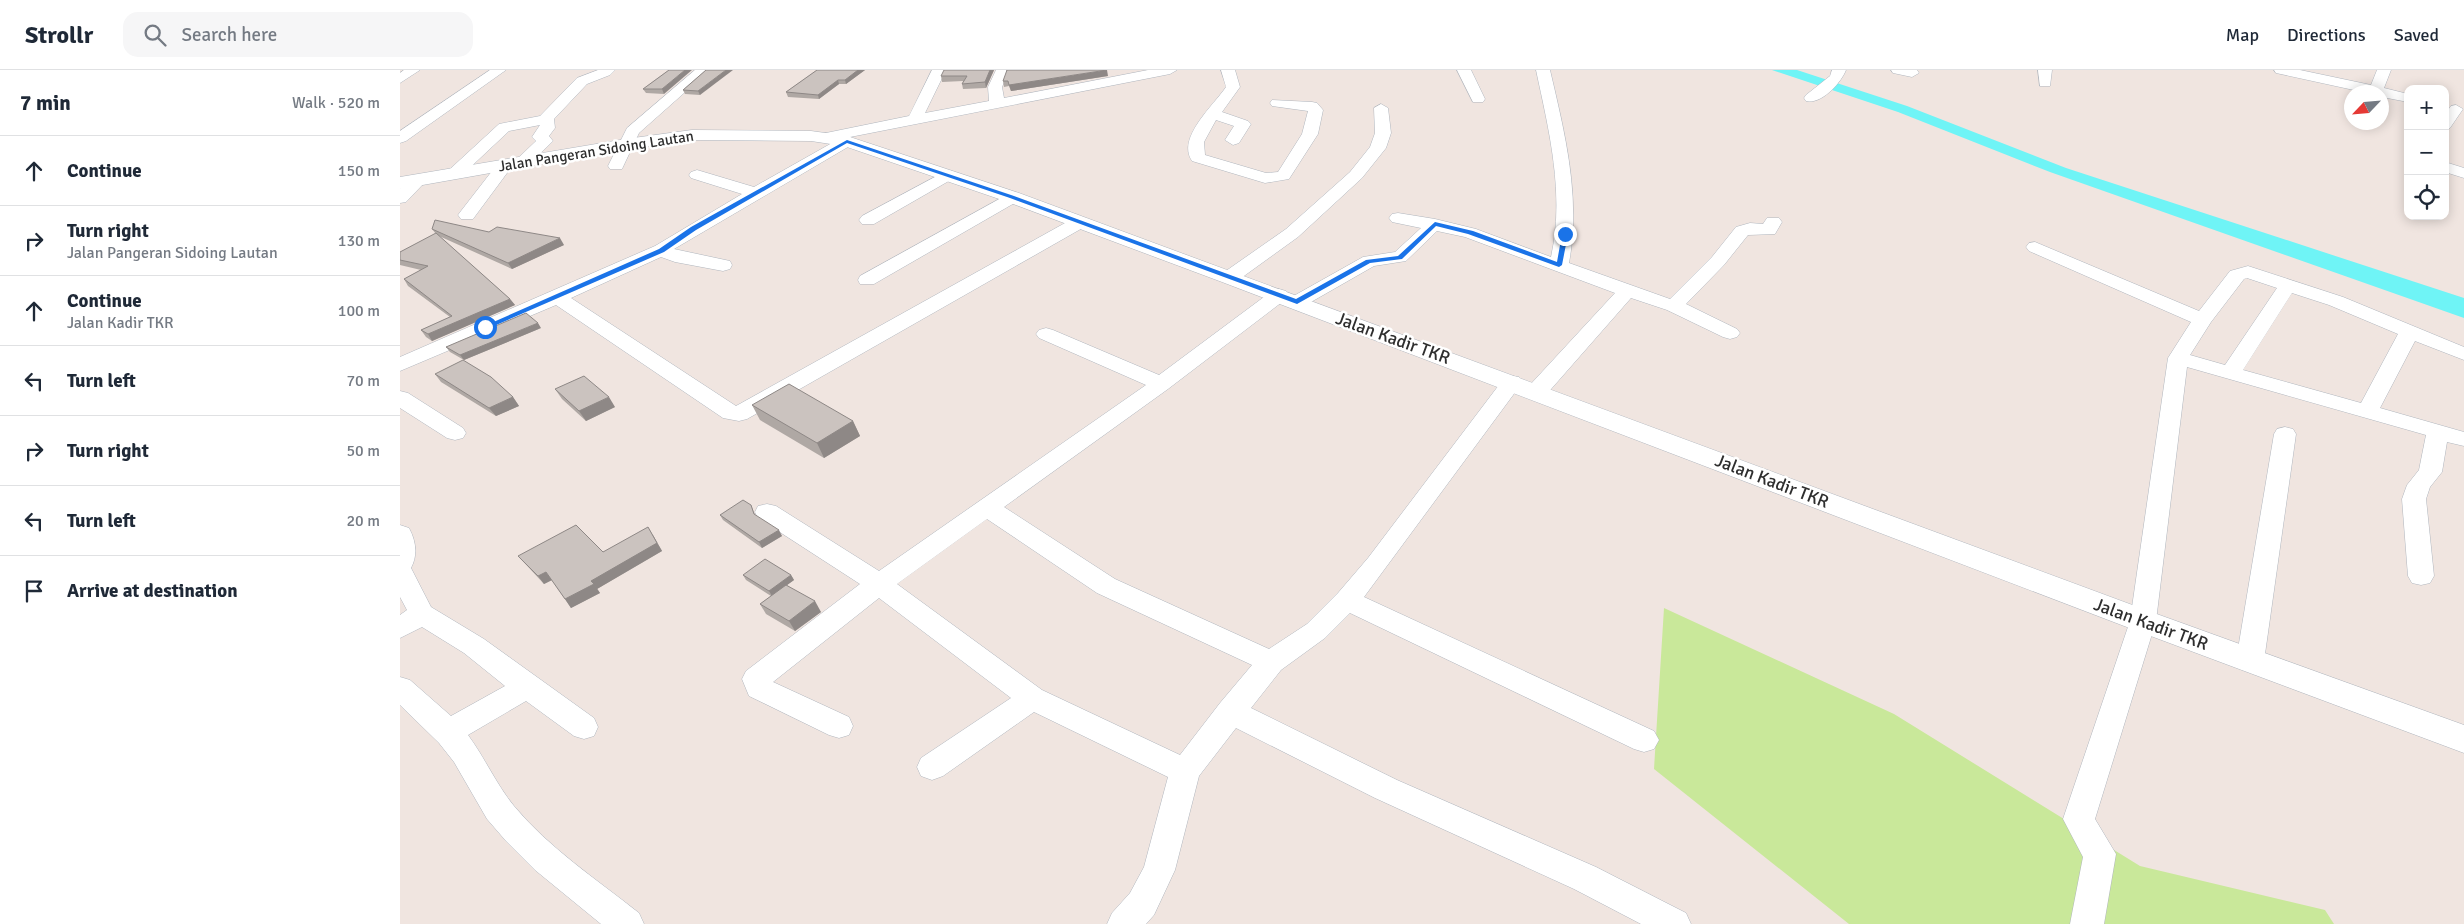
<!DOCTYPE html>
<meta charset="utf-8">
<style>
:root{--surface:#fff;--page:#f6f6f7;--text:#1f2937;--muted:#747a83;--line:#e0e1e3}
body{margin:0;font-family:Signika,sans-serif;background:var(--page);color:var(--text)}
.controls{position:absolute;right:15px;top:15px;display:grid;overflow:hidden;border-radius:10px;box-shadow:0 2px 12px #0003}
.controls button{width:45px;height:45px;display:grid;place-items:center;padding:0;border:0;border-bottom:1px solid var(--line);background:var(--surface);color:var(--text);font:25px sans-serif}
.compass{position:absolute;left:1944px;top:15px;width:45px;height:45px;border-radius:50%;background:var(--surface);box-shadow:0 2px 12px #0003;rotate:244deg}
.stop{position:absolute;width:15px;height:15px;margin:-11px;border:4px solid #1a73e8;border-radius:50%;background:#fff}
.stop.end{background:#1a73e8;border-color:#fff;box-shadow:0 1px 5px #0008}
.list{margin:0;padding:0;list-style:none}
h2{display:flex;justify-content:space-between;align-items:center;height:65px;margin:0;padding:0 20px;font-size:21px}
h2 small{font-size:16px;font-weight:400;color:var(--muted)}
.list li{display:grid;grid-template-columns:32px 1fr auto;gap:15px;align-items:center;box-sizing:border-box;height:70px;padding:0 20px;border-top:1px solid var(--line)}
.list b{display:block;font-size:19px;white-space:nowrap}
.list p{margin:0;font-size:16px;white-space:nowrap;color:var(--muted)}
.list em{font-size:16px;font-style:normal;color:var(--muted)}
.icon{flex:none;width:28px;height:28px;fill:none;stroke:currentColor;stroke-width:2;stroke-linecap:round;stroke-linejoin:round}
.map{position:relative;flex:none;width:2064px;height:854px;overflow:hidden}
header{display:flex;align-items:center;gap:30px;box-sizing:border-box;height:70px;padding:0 25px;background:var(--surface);border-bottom:1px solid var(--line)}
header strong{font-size:24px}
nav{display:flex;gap:28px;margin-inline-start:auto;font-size:18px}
.search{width:350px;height:45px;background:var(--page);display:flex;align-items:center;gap:12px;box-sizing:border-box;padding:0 18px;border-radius:15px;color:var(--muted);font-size:19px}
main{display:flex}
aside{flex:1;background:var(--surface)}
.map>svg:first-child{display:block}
.green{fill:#c9e89a}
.water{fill:#6ff4f6}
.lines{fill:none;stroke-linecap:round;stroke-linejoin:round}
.minor-casing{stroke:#b0b6be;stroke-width:1}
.tertiary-casing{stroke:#b0b6be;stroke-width:1}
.minor{fill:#fff;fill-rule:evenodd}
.tertiary{fill:#fff;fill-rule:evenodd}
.wall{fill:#afa8a4}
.shaded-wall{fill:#8e8886}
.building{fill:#cbc3bf;stroke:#8e8886}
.route{fill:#1a73e8}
.labels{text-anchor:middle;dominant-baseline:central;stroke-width:5;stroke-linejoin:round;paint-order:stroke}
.far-street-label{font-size:15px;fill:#2e2e2e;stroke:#fff}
.street-label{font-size:18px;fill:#2e2e2e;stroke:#fff}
</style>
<header>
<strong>Strollr</strong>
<div class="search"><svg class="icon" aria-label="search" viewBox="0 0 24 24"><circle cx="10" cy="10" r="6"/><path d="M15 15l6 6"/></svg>Search here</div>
<nav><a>Map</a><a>Directions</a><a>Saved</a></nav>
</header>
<main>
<aside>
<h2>7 min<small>Walk · 520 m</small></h2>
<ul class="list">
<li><svg class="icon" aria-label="ahead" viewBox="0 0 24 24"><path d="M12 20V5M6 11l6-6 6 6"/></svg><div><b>Continue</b></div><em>150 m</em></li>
<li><svg class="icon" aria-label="right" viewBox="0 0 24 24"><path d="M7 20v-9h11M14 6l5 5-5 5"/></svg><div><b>Turn right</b><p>Jalan Pangeran Sidoing Lautan</p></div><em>130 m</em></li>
<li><svg class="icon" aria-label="ahead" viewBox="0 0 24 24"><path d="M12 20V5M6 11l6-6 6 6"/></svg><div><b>Continue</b><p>Jalan Kadir TKR</p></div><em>100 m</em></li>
<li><svg class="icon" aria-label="left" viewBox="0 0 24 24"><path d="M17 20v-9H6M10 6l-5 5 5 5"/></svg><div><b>Turn left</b></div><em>70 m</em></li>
<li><svg class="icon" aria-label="right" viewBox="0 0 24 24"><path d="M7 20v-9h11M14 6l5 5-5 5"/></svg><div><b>Turn right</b></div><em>50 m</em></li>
<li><svg class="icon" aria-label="left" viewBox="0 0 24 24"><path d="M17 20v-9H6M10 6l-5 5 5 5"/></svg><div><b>Turn left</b></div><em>20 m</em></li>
<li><svg class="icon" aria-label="arrive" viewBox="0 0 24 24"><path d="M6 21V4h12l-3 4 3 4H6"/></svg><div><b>Arrive at destination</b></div></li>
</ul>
</aside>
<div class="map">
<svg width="2064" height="854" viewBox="0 0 2064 854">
<rect width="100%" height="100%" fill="#f0e5e0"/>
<path class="green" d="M1264,538L1494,644L1740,796L1925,840L1934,854H1449L1254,699Z"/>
<path class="water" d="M1372,0H1397L1507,36L1666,98L2064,228V248L1650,102L1498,42Z"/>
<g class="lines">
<defs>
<g id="minor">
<path d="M4,0H20L0,13V3Z"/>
<path d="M90,0H106L6,71L0,73V61Z"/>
<path d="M198,0H215L210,5L187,14L154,49L155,58L149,66L153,71L128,95L122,97L114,92L136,71L132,67L140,55L109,61L61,106H49L47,103L49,100L99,54L140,46L177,8Z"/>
<path d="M295,0H310L239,63L222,99H210L208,96L227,58Z"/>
<path d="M532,0H546L525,43L589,31L588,17L596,0H606L608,3L602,17L604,28L748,0H777L770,4L450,67L455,71L453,74L274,179L330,191L332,195L330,199L323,201L275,192L261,187L171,228L336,336L674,148H686L689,152L686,156L347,349L339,351L323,348L156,235L0,301V287L255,176L342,124L291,108L289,105L291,102L297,100L354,117L439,69L421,70L418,67L421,64L509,46Z"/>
<path d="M821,0H835L840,17L822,42L848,51L851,54L839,73L833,75L825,70L834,56L816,50L804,72L805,85L866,103L878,102L902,64L908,41L872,36L870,33L872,30L912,32L917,33L923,40L918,64L889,109L865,113L792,91C776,68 814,35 826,17Z"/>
<path d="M1057,0H1071L1085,29L1083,32H1073Z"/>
<path d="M1136,0H1150C1165,64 1181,127 1169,193L1270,229L1312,187L1336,157L1350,153L1363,154L1367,148H1379L1382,152L1375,164L1348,165L1324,195L1286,234L1337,259L1340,263L1337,267L1330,269L1323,267L1267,240L1231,228L1145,326L1137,328L1129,326L1126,321L1129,316L1215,223L1065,167L1037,161L1006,191L974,196L904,236H890L887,232L890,228L963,187L995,182L1021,158L992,152L989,148L992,144L998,143L1035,149L1076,159L1151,187C1165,124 1149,61 1136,0Z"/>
<path d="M1432,0H1446C1441,13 1421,35 1406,31L1404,28L1406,25L1430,6Z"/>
<path d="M1491,0H1517L1519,3L1512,7L1493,3Z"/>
<path d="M1638,0H1652L1650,16H1640Z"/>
<path d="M1874,0H1900L1971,15L1977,0H1991L1984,18L2008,24V32L1982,27V22H1963L1876,3Z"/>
<path d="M981,34L988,38L991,63L986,78L962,108L898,167L837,211H823L821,207L823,203L886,159L950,102L970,77L975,63L974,38Z"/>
<path d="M2056,35L2063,39L2050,58L2045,60V44L2051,36Z"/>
<path d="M105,90L113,95L73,149H61L58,145L61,141L99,92Z"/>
<path d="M2045,92L2064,98V108L2045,102Z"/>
<path d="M548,100L554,102L556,105L554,108L474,154H462L459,150L462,146Z"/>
<path d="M19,105L25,106L27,110L6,132L0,133V119L13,106Z"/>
<path d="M612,122L618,123L620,127L618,131L474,214H460L458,210L460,206Z"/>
<path d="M1635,172L1799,241L1830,201L1848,196L1943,227L2064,277V290L2015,271L1980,338L2064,362V376L2047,372L2042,402L2030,417L2026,429L2034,506L2030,513L2021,515L2012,513L2008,506L2002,429L2007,415L2019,400L2026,365L1787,297L1756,551L1695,749L1716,784L1704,854H1670L1683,787L1663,749L1730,551L1768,288L1791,252L1629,181L1626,177L1629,173ZM1847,208L1877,218L1825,295L1790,285L1811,252L1844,209ZM1892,223L1929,235L1998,264L1961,333L1843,300Z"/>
<path d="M879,219L886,221L889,225L886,229L768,319L604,437L715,509L869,579L907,554L938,523L968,488L1105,307L1112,306L1119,307L1123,312L1119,317L964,527L1254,661L1259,670L1254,679L1244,682L1234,679L950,543L925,568L881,600L851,638L997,710L1196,797L1286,843L1291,854H1241L1174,819L975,728L836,658L799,706L775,800L754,845L746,854H707L712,843L730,823L744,797L768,707L634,642L543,706L532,710L521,706L517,697L521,688L611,628L479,528L373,612L449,647L453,656L449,665L439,668L429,665L349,626L342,609L346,601L460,514L358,448L355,442L358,436L367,434L376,436L479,501L746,315L639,268L636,264L639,260L646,258L653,260L759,305L872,221ZM587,449L697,523L852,595L820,633L780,685L642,620L497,514Z"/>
<path d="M0,321L8,323L63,358L66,363L63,368L55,370L47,368L0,338Z"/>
<path d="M1885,357L1893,359L1896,364L1864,591L1860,599L1850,602L1840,599L1836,591L1874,364L1877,359Z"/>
<path d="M0,455L9,458C16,471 18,485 11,498L31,537L84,569L194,648L198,657L194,666L184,669L174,666L126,631L68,665C85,688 96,714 114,736C149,778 196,809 239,843L244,854H201L135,800L106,771L87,749L54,692L39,673L0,635V607L10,610L51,646L105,616L64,583L22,557L0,568V545L7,540L0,527Z"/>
</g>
<path id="tertiary" d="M292,60L411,61L447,66L619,123L1754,543L2064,655V683L1732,559L822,212L605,131L444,76L411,71L292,70L226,79L0,119V107L226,69Z"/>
</defs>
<use href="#minor" class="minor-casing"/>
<use href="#tertiary" class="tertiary-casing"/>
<use href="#minor" class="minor"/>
<use href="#tertiary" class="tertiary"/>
</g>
<g class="wall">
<path d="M269,0L264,24L246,23L243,19Z"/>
<path d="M306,0L300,25L285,24L283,20Z"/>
<path d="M417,0H465L446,14H439L419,29L388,27L386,22Z"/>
<path d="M594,0L586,18L563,19L562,14L563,11L542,12L541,6Z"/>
<path d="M708,6L611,21L609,16L604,17L603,11Z"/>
<path d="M32,159L89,162L164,175L112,199L39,166L110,229L115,235L32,271L26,267L21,260L50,247L8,216L4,209L21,200L0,195V182L36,164Z"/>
<path d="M141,258L64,290L50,282L46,277Z"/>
<path d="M35,304L113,327L119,336L96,346L41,312Z"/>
<path d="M155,319L215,337L186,351L162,329Z"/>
<path d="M352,335L453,351L460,366L424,388L360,350Z"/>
<path d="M351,435L355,445L382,466L362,478L323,450L320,445Z"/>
<path d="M253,465L262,481L197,519L200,523L171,538L152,510L144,514L118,486L203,482Z"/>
<path d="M343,505H391L394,510L387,515L421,542L395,561L366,544L360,534L371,526L346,510Z"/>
</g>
<g class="shaded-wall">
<path d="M285,0H292L264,24L262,19Z"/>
<path d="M326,0H333L300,25L298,21Z"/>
<path d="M458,0H465L446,14L445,10Z"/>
<path d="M590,0H594L586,18L585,12Z"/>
<path d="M707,0L708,6L611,21L609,15Z"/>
<path d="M438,10L439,14L419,29L418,25Z"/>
<path d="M160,168L164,175L112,199L108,193Z"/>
<path d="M110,229L115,235L32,271L28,264Z"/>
<path d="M138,253L141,258L64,290L60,285Z"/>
<path d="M113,327L119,336L96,346L89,338Z"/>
<path d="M209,327L215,337L186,351L179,341Z"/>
<path d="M453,351L460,366L424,388L417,373Z"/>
<path d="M248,457L262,481L197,519L191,511Z"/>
<path d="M379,460L382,466L362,478L359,472Z"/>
<path d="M146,502L152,510L144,514L138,506Z"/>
<path d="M391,505L394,510L372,526L369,521Z"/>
<path d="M194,514L200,523L171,538L165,529Z"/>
<path d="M415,531L421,542L395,561L389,551Z"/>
</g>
<g class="building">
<path d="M269,0H285L262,19H243Z"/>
<path d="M306,0H326L298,21L283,20Z"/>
<path d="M417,0H458L445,10H438L418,25L386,22Z"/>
<path d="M544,0H590L585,12L562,14L567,6H541Z"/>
<path d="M607,0H707L609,15L608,11H603Z"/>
<path d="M35,150L89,162L97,157L160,168L108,193L32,159Z"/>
<path d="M36,163L110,229L28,264L21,260L52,246L4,209L28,196L0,190V182Z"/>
<path d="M126,243L138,253L60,285L46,277Z"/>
<path d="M63,290L91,307L113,327L89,338L35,304Z"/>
<path d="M184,306L209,327L179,341L155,319Z"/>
<path d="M389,314L453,351L417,373L352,335Z"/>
<path d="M343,430L351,435L354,444L379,460L359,472L320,445Z"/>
<path d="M176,455L203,482L248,457L257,473L191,511L194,514L165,529L146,502L138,506L118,486Z"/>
<path d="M365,489L391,505L369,521L343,505Z"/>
<path d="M386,515L415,531L389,551L360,534Z"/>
</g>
<path class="route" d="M447,70L614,126L896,229L966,190L998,186L1035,152L1073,161L1157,192L1162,164L1165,163L1168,164L1162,195L1159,197L1068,164L1036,156L1002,189L970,193L897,234L610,128L447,73L296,160L264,182L87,259L82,257L259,179L291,157Z"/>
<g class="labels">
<g class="far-street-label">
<text transform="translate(196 81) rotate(-9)">Jalan Pangeran Sidoing Lautan</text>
</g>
<g class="street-label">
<text transform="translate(993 268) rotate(20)">Jalan Kadir TKR</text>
<text transform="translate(1372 411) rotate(21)">Jalan Kadir TKR</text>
<text transform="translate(1751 554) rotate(20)">Jalan Kadir TKR</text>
</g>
</g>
</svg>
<div class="controls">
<button>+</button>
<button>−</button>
<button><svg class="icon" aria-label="locate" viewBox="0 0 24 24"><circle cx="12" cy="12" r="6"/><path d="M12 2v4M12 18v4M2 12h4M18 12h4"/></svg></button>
</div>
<svg class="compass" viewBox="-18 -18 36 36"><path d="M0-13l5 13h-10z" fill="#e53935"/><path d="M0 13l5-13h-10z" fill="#747a83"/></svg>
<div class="stop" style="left:85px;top:257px"></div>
<div class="stop end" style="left:1165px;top:164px"></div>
</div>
</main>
